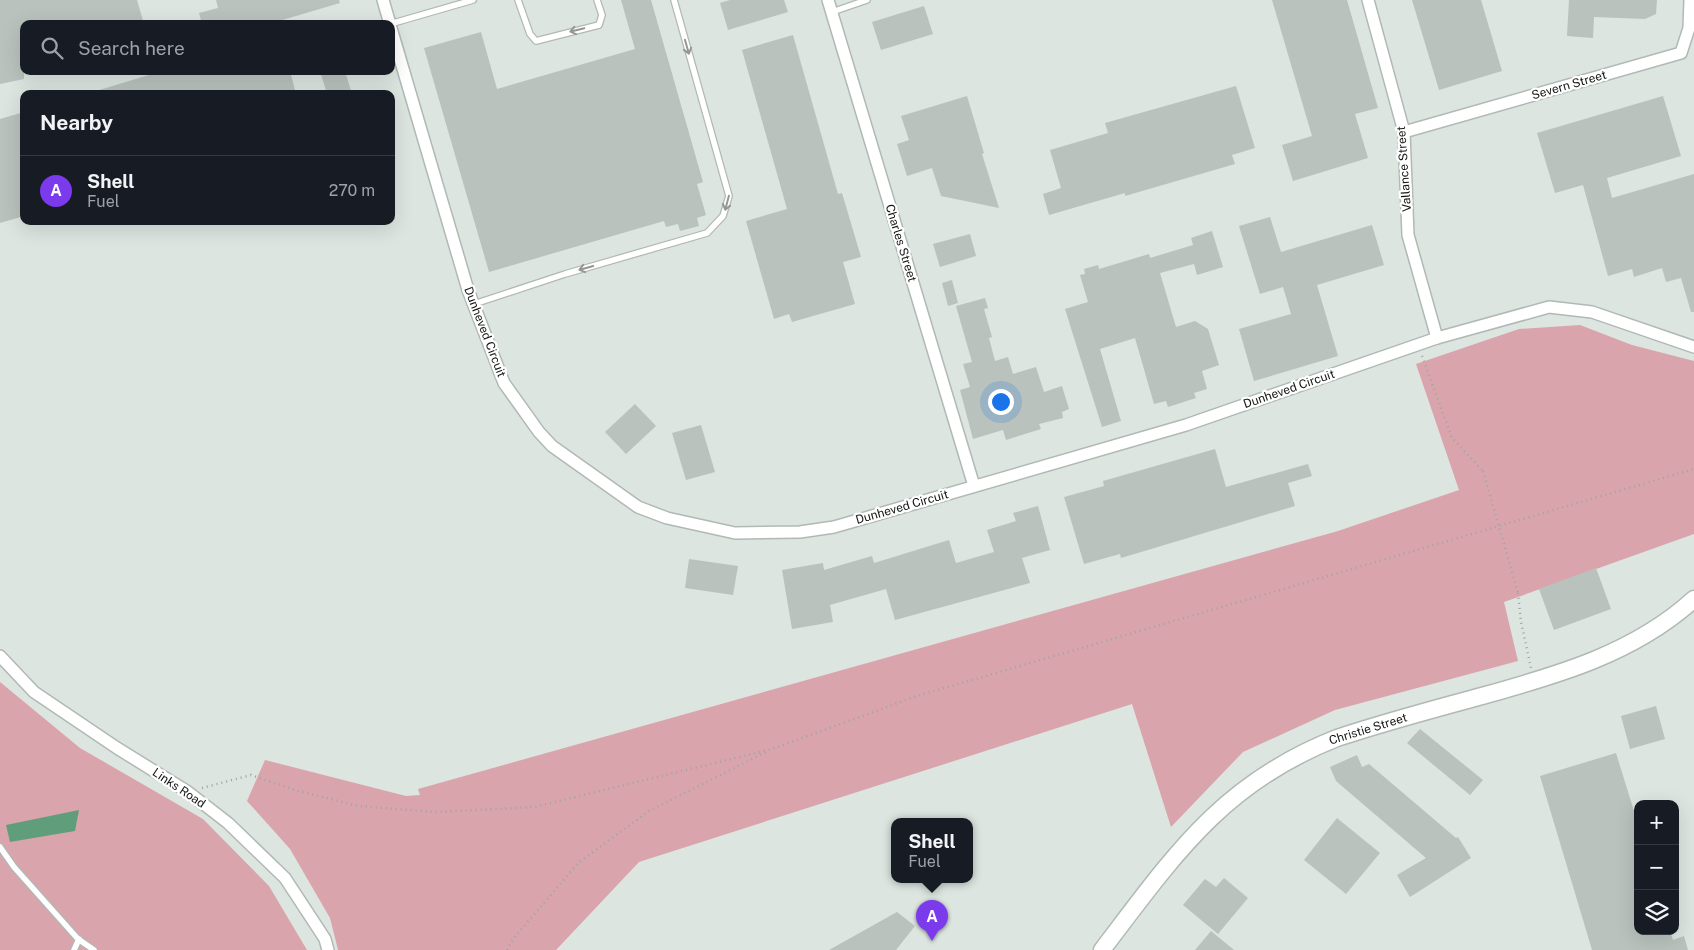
<!DOCTYPE html>
<meta charset="utf-8">
<style>
:root{--surface:#171b24;--page:#20242c;--text:#f1f3f6;--muted:#9ea1a6;--line:#363941;--accent:#7c3aed}
body{margin:0;font-family:"Public Sans",sans-serif;background:var(--page);color:var(--text)}
.controls{position:absolute;right:15px;bottom:15px;display:grid;overflow:hidden;border-radius:10px;box-shadow:0 5px 20px #0002}
.controls button{width:45px;height:45px;display:grid;place-items:center;padding:0;border:0;border-bottom:1px solid var(--line);background:var(--surface);color:var(--text);font:25px sans-serif}
.you{position:absolute;left:1000px;top:401px;width:18px;height:18px;margin:-12px;border:4px solid #fff;border-radius:50%;background:#1a73e8;box-shadow:0 0 0 8px #1a73e833}
.badge{display:grid;place-items:center;width:32px;height:32px;border-radius:50%;background:var(--accent);color:#fff;font-size:16px;font-weight:700}
.pin{position:absolute;translate:-50% -41px;filter:drop-shadow(0 1px 2px #0008)}
.pin::after{content:'';position:absolute;top:26px;width:18px;height:15px;background:inherit;clip-path:polygon(0 0,100% 0,50% 100%)}
.popup{position:absolute;left:891px;top:818px;width:82px;height:65px;box-sizing:border-box;display:grid;place-content:center;border-radius:10px;background:var(--surface);filter:drop-shadow(0 1px 4px #0005);font-size:16px;white-space:nowrap;color:var(--muted)}
.popup b{font-size:19px;color:var(--text)}
.popup::after{content:'';position:absolute;left:50%;top:100%;margin-left:-10px;border:10px solid transparent;border-top-color:var(--surface)}
.list{margin:0;padding:0;list-style:none}
h2{display:flex;justify-content:space-between;align-items:center;height:65px;margin:0;padding:0 20px;font-size:21px}
h2 small{font-size:16px;font-weight:400;color:var(--muted)}
.list li{display:grid;grid-template-columns:32px 1fr auto;gap:15px;align-items:center;box-sizing:border-box;height:70px;padding:0 20px;border-top:1px solid var(--line)}
.list b{display:block;font-size:19px;white-space:nowrap}
.list p{margin:0;font-size:16px;white-space:nowrap;color:var(--muted)}
.list em{font-size:16px;font-style:normal;color:var(--muted)}
.icon{flex:none;width:28px;height:28px;fill:none;stroke:currentColor;stroke-width:2;stroke-linecap:round;stroke-linejoin:round}
.map{position:relative;flex:none;width:1694px;height:950px;overflow:hidden}
.search{position:absolute;background:var(--surface);box-shadow:0 5px 20px #0002;left:20px;top:20px;width:375px;height:55px;display:flex;align-items:center;gap:12px;box-sizing:border-box;padding:0 18px;border-radius:10px;color:var(--muted);font-size:19px}
.panel{position:absolute;background:var(--surface);box-shadow:0 5px 20px #0002;left:20px;top:90px;width:375px;height:135px;border-radius:10px}
.map>svg:first-child{display:block}
.green{fill:#daa4ad}
.water{fill:#609e7b}
.building{fill:#b9c2bc}
.lines{fill:none;stroke-linecap:round;stroke-linejoin:round}
.lane-casing{stroke:#b1b9b4;stroke-width:8}
.street-casing{stroke:#b1b9b4;stroke-width:14}
.secondary-casing{stroke:#b1b9b4;stroke-width:19}
.path{stroke:#9ea5a0;stroke-width:2.5;stroke-dasharray:1 4;stroke-linecap:butt}
.lane{stroke:#fff;stroke-width:5.5}
.street{stroke:#fff;stroke-width:11}
.secondary{stroke:#fff;stroke-width:16}
.path-bridge{stroke:#9ea5a0;stroke-width:2.5;stroke-dasharray:1 4;stroke-linecap:butt}
.oneway{stroke:#959695}
.labels{text-anchor:middle;dominant-baseline:central;stroke-width:4.5;stroke-linejoin:round;paint-order:stroke}
.street-label{font-size:12px;fill:#131614;stroke:#fff}
</style>
<div class="map">
<svg width="1694" height="950" viewBox="0 0 1694 950">
<rect width="100%" height="100%" fill="#dce5df"/>
<g class="green">
<path d="M1580,325L1632,345L1694,361V534L1504,602L1518,661L1335,710L1243,752L1171,827L1132,704L639,862L556,950H338L330,918L290,849L247,801L265,760L406,796L420,795L418,789L1338,531L1459,490L1416,364L1519,329Z"/>
<path d="M0,682L80,748L203,819L269,886L307,950H0Z"/>
</g>
<path class="water" d="M79,810L75,831L10,842L6,825Z"/>
<g class="building">
<path d="M0,0H137L144,24H24V79L0,84Z"/>
<path d="M216,0H339L340,3L269,24H202L199,13L218,8Z"/>
<path d="M621,0H651L703,182L697,184L706,215L697,218L699,226L680,231L678,224L666,227L664,221L489,272L424,48L481,32L497,89L635,49Z"/>
<path d="M730,0H784L788,12L728,30L720,3Z"/>
<path d="M1272,0H1347L1378,108L1355,114L1368,158L1293,181L1282,145L1312,136Z"/>
<path d="M1412,0H1481L1502,71L1439,90Z"/>
<path d="M1569,0H1657L1656,14L1645,19L1594,17L1593,38L1567,36Z"/>
<path d="M924,6L933,34L881,50L872,22Z"/>
<path d="M793,35L838,194L842,193L861,257L843,262L855,304L792,322L789,314L774,319L746,221L787,209L742,50Z"/>
<path d="M162,71H290L296,94H96V91Z"/>
<path d="M320,71H345L352,94H327Z"/>
<path d="M1236,86L1255,148L1232,155L1235,164L1125,196V193L1049,215L1043,194L1061,188L1050,150L1108,133L1105,123Z"/>
<path d="M967,96L984,153L982,154L999,208L941,196L932,168L907,176L897,144L909,140L901,116Z"/>
<path d="M1663,96L1681,156L1607,178L1612,198L1694,174V312H1691L1681,278L1666,282L1662,268L1634,277L1632,269L1608,276L1583,185L1555,193L1537,133Z"/>
<path d="M24,112V216L0,223V119Z"/>
<path d="M1270,217L1281,252L1372,225L1384,265L1317,285L1338,356L1254,381L1239,329L1291,314L1283,287L1260,294L1239,226Z"/>
<path d="M1212,231L1223,267L1197,275L1194,264L1160,273L1176,327L1195,321L1208,329L1219,365L1202,371L1207,389L1194,393L1196,398L1168,407L1166,401L1154,404L1135,338L1100,349L1121,421L1102,427L1065,309L1088,302L1080,275L1085,274L1084,269L1098,265L1099,269L1149,254L1150,258L1193,245L1191,238Z"/>
<path d="M970,234L976,256L940,267L933,244Z"/>
<path d="M952,280L958,303L948,306L942,283Z"/>
<path d="M985,298L988,308L984,309L992,337L989,338L995,361L1008,357L1013,374L1036,367L1044,392L1062,386L1069,409L1062,412L1063,418L1039,424L1041,429L1006,440L1003,430L973,439L960,390L970,387L963,364L972,362L956,306Z"/>
<path d="M635,404L656,426L626,454L605,432Z"/>
<path d="M701,425L715,472L686,480L672,433Z"/>
<path d="M1215,449L1226,487L1308,464L1312,476L1288,483L1295,506L1121,558L1120,554L1084,564L1064,497L1104,486L1103,481Z"/>
<path d="M1038,506L1050,550L1022,558L1030,583L895,620L886,589L830,605L833,622L792,629L782,570L823,563L824,570L872,556L874,563L949,540L956,563L994,552L987,530L1016,521L1013,513Z"/>
<path d="M689,559L738,566L733,595L685,588Z"/>
<path d="M1596,568L1611,609L1554,630L1539,589Z"/>
<path d="M1656,706L1665,739L1630,749L1621,716Z"/>
<path d="M1420,729L1483,780L1470,795L1407,743Z"/>
<path d="M1616,753L1638,824V931H1670L1673,940L1684,936L1688,950H1592L1540,776Z"/>
<path d="M1357,755L1362,767L1369,764L1456,838L1458,837L1471,858L1410,897L1397,875L1426,858L1336,781L1330,767Z"/>
<path d="M1337,818L1380,853L1346,894L1304,860Z"/>
<path d="M1224,878L1248,898L1218,934L1183,905L1205,879L1216,887Z"/>
<path d="M897,912L915,926L896,950H829Z"/>
<path d="M1211,931L1234,950H1195Z"/>
</g>
<g class="lines">
<defs>
<g id="lane">
<path d="M518,0L530,34L536,41L599,25L602,15L597,0"/>
<path d="M832,12L867,0"/>
<path d="M390,24L473,0"/>
<path d="M474,304L565,274L707,233L723,216L729,196L674,0"/>
<path d="M0,847L14,867L78,939L94,950"/>
<path d="M74,950L79,939"/>
</g>
<g id="street">
<path d="M383,0L390,24"/>
<path d="M828,0L974,486"/>
<path d="M1368,0L1404,132L1408,235L1437,338"/>
<path d="M391,28L468,290L504,383L539,432L552,446L638,507L667,518L735,533L800,532L834,527L1186,425L1437,338L1549,307L1592,312L1694,347"/>
<path d="M1404,132L1681,53L1689,28L1690,0"/>
<path d="M0,656L34,692L117,748L188,792L228,823L285,878L325,939L328,950"/>
</g>
<path id="secondary" d="M1102,950C1173,857 1222,783 1337,738C1385,722 1434,709 1482,696C1558,675 1635,653 1694,599"/>
</defs>
<use href="#lane" class="lane-casing"/>
<use href="#street" class="street-casing"/>
<use href="#secondary" class="secondary-casing"/>
<g class="path">
<path d="M1422,356L1452,438L1483,471"/>
<path d="M1518,593L1521,622L1531,668"/>
<path d="M202,788L251,775L295,790L358,806L435,812L534,807L772,749L917,696L1694,469"/>
<path d="M507,950L514,938L578,863L649,811L766,752"/>
</g>
<use href="#lane" class="lane"/>
<use href="#street" class="street"/>
<use href="#secondary" class="secondary"/>
<path class="path-bridge" d="M1483,471L1518,593"/>
</g>
<defs><path id="oneway-shaft" d="M-6 0H5M1.5-3L5.5 0L1.5 3" fill="none" stroke-width="1.6" stroke-linecap="round" stroke-linejoin="round" transform="scale(1.25)"/></defs>
<g class="oneway">
<use href="#oneway-shaft" transform="translate(577 30) rotate(166)"/>
<use href="#oneway-shaft" transform="translate(687 47) rotate(74)"/>
<use href="#oneway-shaft" transform="translate(727 203) rotate(105)"/>
<use href="#oneway-shaft" transform="translate(586 268) rotate(164)"/>
</g>
<g class="labels">
<g class="street-label">
<text transform="translate(1569 85) rotate(-16)">Severn Street</text>
<text transform="translate(1404 169) rotate(-94)">Vallance Street</text>
<text transform="translate(901 243) rotate(73)">Charles Street</text>
<text transform="translate(485 332) rotate(69)">Dunheved Circuit</text>
<text transform="translate(1289 389) rotate(-19)">Dunheved Circuit</text>
<text transform="translate(902 507) rotate(-16)">Dunheved Circuit</text>
<text transform="translate(1368 729) rotate(-17)">Christie Street</text>
<text transform="translate(179 788) rotate(34)">Links Road</text>
</g>
</g>
</svg>
<div class="controls">
<button>+</button>
<button>−</button>
<button><svg class="icon" aria-label="layers" viewBox="0 0 24 24"><path d="M12 4l9 5-9 5-9-5zM3 14l9 5 9-5"/></svg></button>
</div>
<div class="you"></div>
<div class="pin badge" style="left:932px;top:941px">A</div>
<div class="popup"><b>Shell</b>Fuel</div>
<div class="search"><svg class="icon" aria-label="search" viewBox="0 0 24 24"><circle cx="10" cy="10" r="6"/><path d="M15 15l6 6"/></svg>Search here</div>
<section class="panel">
<h2>Nearby<small></small></h2>
<ul class="list">
<li><span class="badge">A</span><div><b>Shell</b><p>Fuel</p></div><em>270 m</em></li>
</ul>
</section>
</div>
